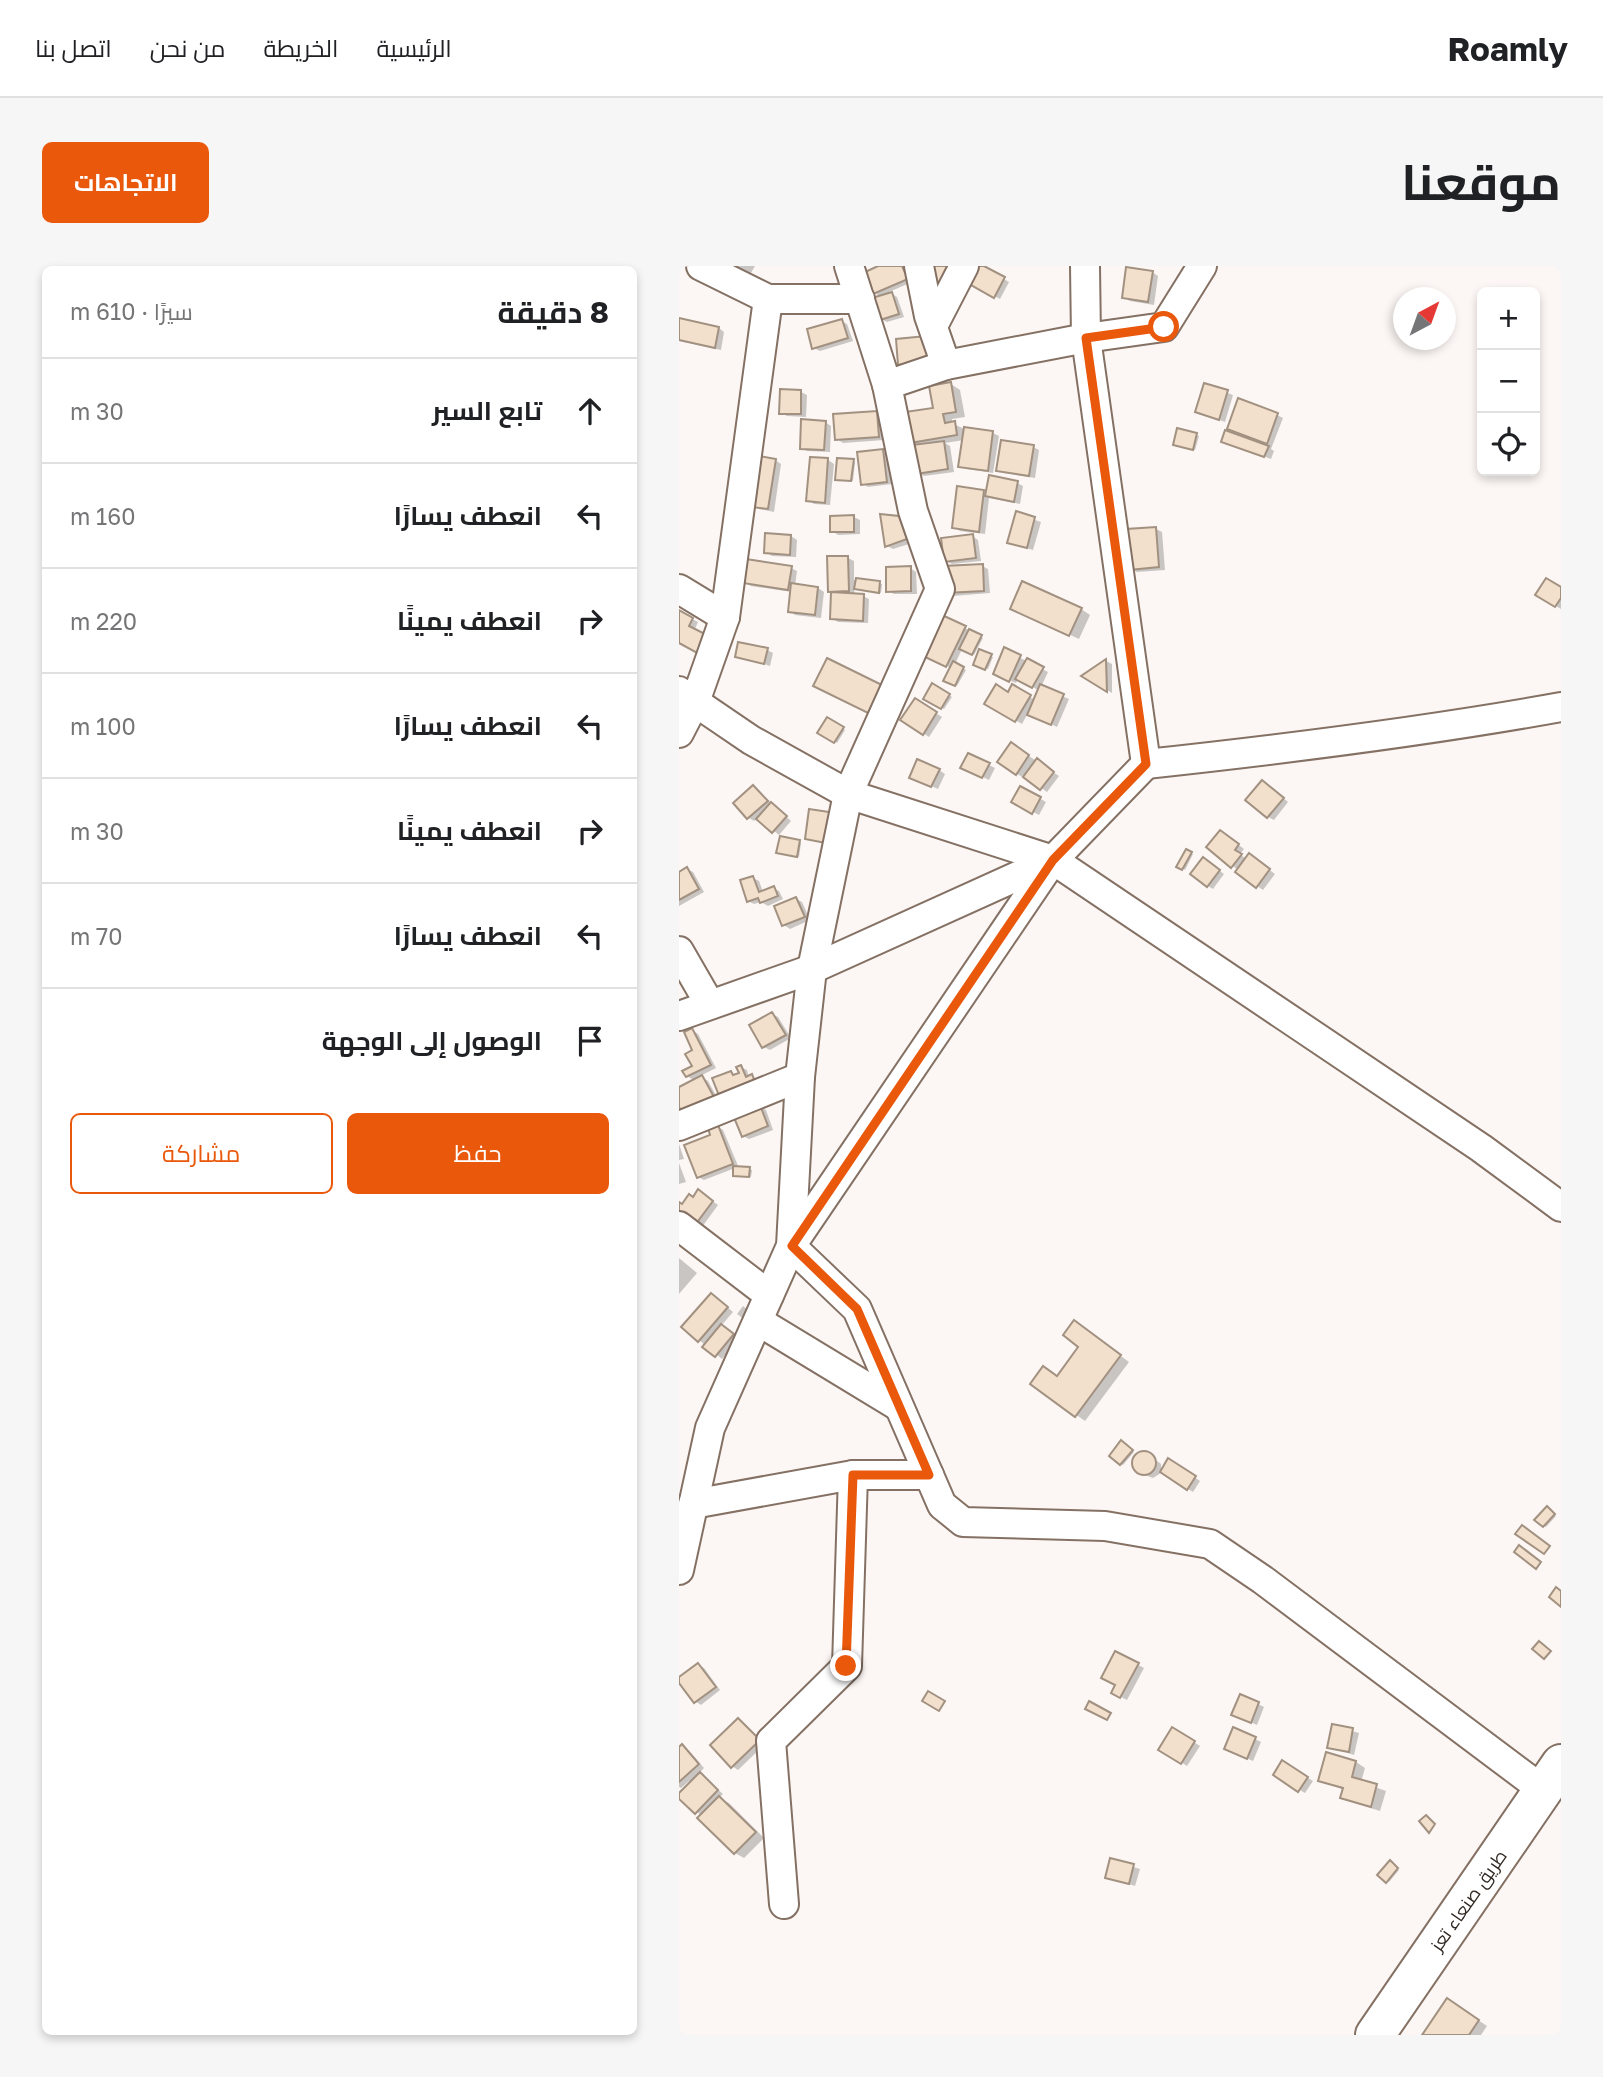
<!DOCTYPE html>
<html lang="ar">
<meta charset="utf-8">
<style>
:root{--surface:#fff;--page:#f6f6f6;--text:#202124;--muted:#757577;--line:#e0e0e0;--accent:#ea580c}
body{margin:0;font-family:"Golos Text",Cairo,sans-serif;background:var(--page);color:var(--text);direction:rtl}
.controls{position:absolute;right:21px;top:21px;display:grid;overflow:hidden;border-radius:10px;box-shadow:0 4px 10px #0003}
.controls button{width:63px;height:63px;display:grid;place-items:center;padding:0;border:0;border-bottom:2px solid var(--line);background:var(--surface);color:var(--text);font:35px sans-serif}
.compass{position:absolute;left:714px;top:21px;width:63px;height:63px;border-radius:50%;background:var(--surface);box-shadow:0 4px 10px #0003;rotate:41deg}
.stop{position:absolute;width:21px;height:21px;margin:-16px;border:5px solid #ea580c;border-radius:50%;background:#fff}
.stop.end{background:#ea580c;border-color:#fff;box-shadow:0 2px 7px #0008}
.list{margin:0;padding:0;list-style:none}
h2{display:flex;justify-content:space-between;align-items:center;height:91px;margin:0;padding:0 28px;font-size:30px}
h2 small{font-size:23px;font-weight:400;color:var(--muted)}
.list li{display:grid;grid-template-columns:46px 1fr auto;gap:21px;align-items:center;box-sizing:border-box;height:105px;padding:0 28px;border-top:2px solid var(--line)}
.list b{display:block;font-size:26px;white-space:nowrap}
.list em{font-size:23px;font-style:normal;color:var(--muted)}
.actions{display:flex;gap:14px;padding:21px 28px}
.actions a{flex:1;padding:16px 0;border:2px solid var(--accent);border-radius:10px;text-align:center;font-size:24px;color:var(--accent)}
.actions .main{background:var(--accent);color:#fff}
.icon{flex:none;width:38px;height:38px;fill:none;stroke:currentColor;stroke-width:2;stroke-linecap:round;stroke-linejoin:round}
.map{position:relative;flex:none;width:882px;height:1769px;overflow:hidden;direction:ltr;border-radius:10px}
header{display:flex;align-items:center;gap:42px;box-sizing:border-box;height:98px;padding:0 35px;background:var(--surface);border-bottom:2px solid var(--line)}
header strong{font-size:33px}
nav{display:flex;gap:38px;margin-inline-start:auto;font-size:24px}
.intro{display:flex;align-items:center;justify-content:space-between;box-sizing:border-box;height:168px;padding:0 42px}
h1{margin:0;font-size:49px}
.button{padding:18px 32px;border-radius:10px;background:var(--accent);color:#fff;font-size:24px;font-weight:700}
main{display:flex;gap:42px;padding:0 42px}
aside{flex:1;background:var(--surface);border-radius:10px;box-shadow:0 4px 10px #0003}
.map>svg:first-child{display:block}
.shadow{fill:#0003}
.building{fill:#f2e0cd;stroke:#a29180;stroke-width:2}
.lines{fill:none;stroke-linecap:round;stroke-linejoin:round}
.minor-casing{stroke:#857164;stroke-width:32}
.highway-casing{stroke:#857164;stroke-width:42}
.minor{stroke:#fff;stroke-width:28}
.highway{stroke:#fff;stroke-width:38}
.route{stroke:#ea580c;stroke-width:9}
.labels{text-anchor:middle;dominant-baseline:central;stroke-width:5;stroke-linejoin:round;paint-order:stroke}
.street-label{font-size:18px;fill:#312923;stroke:#fff}
</style>
<header>
<strong>Roamly</strong>
<nav><a>الرئيسية</a><a>الخريطة</a><a>من نحن</a><a>اتصل بنا</a></nav>
</header>
<div class="intro"><h1>موقعنا</h1><a class="button">الاتجاهات</a></div>
<main>
<div class="map">
<svg width="882" height="1769" viewBox="0 0 882 1769">
<rect width="100%" height="100%" fill="#fcf7f4"/>
<g class="shadow">
<path d="M48,0H76L69,12Z"/>
<path d="M203,0H226L233,16L210,26L218,31L225,51L208,56L202,53V31L196,27Z"/>
<path d="M302,0L330,16L321,33L287,14Z"/>
<path d="M473,6L479,10L475,39L451,35L445,31Z"/>
<path d="M0,54L40,62L45,66L42,84L0,75Z"/>
<path d="M162,55L168,58L174,75L141,85L135,82Z"/>
<path d="M272,118L281,124L286,151L273,153V157L285,163L314,167L320,170L314,207L287,203L281,200L285,174L266,177L271,180L275,206L245,210L239,207L240,180L233,176Z"/>
<path d="M527,119L554,129L546,156L518,145Z"/>
<path d="M122,126L128,129L127,151L108,150L102,147Z"/>
<path d="M197,147L203,150L205,174L164,177L158,173Z"/>
<path d="M598,149L604,152L592,183L595,185L592,193L544,175L565,173L566,170L556,166Z"/>
<path d="M146,156L152,160L151,186L128,185L122,182Z"/>
<path d="M517,169L520,170L516,184L499,179Z"/>
<path d="M354,181L360,184L356,212L325,207L319,204Z"/>
<path d="M203,185L209,188L213,218L189,221L183,217Z"/>
<path d="M96,194L102,198L95,246L80,243L74,240Z"/>
<path d="M149,194L155,198L151,239L135,238L129,234Z"/>
<path d="M174,195L176,196L174,215L161,214Z"/>
<path d="M338,217L344,220L341,238L310,232L306,268L281,265L275,261L280,222L308,226Z"/>
<path d="M338,248L362,256L354,284L336,279Z"/>
<path d="M175,251L181,254V268L159,269L153,265Z"/>
<path d="M220,252L226,255L233,277L214,283L208,280Z"/>
<path d="M477,263L483,266L486,304L458,306L452,303Z"/>
<path d="M112,270L118,274L117,291L93,290L87,286Z"/>
<path d="M293,270L299,274L302,295L273,298L267,295Z"/>
<path d="M169,292L175,295V314L203,318L202,327L175,321L176,329L184,330L190,333L189,357L159,356L153,352L154,327L151,325Z"/>
<path d="M303,300L309,303L311,327L274,330L268,326Z"/>
<path d="M112,302L118,305L116,320L139,322L145,326L142,352L116,349L111,345L113,326L72,320L66,316Z"/>
<path d="M231,302L237,306L238,328H215L209,325Z"/>
<path d="M882,323V343L858,329Z"/>
<path d="M402,343L411,349L400,373L343,347Z"/>
<path d="M0,346L19,356L15,365L0,375Z"/>
<path d="M286,362L304,372L295,389L283,383L276,398L287,404L278,420L266,414L272,402L252,392Z"/>
<path d="M88,384L94,387L91,400L58,390Z"/>
<path d="M326,384L369,406L362,421L390,433L378,461L349,447L343,458L307,437L329,428L334,421L356,434L361,425L339,413L337,417L322,411Z"/>
<path d="M301,385L314,391L309,403L296,398Z"/>
<path d="M427,395L433,398V427L405,410Z"/>
<path d="M254,420L273,431L265,443L247,432Z"/>
<path d="M236,434L263,451L250,471L224,454Z"/>
<path d="M149,453L166,464L158,477L140,467Z"/>
<path d="M338,482L380,510L368,526L344,509L343,511L337,507Z"/>
<path d="M290,489L316,502L310,514L284,501Z"/>
<path d="M260,504L266,508L259,523L238,514Z"/>
<path d="M589,519L609,536L595,554L589,551Z"/>
<path d="M75,521L112,555L100,569L79,552L75,555L70,552L56,537Z"/>
<path d="M342,522L367,536L360,549L334,535Z"/>
<path d="M547,569L565,583L561,588L567,593H576L596,608L584,624L558,606L559,604L530,581Z"/>
<path d="M120,575L122,577L120,591L102,588Z"/>
<path d="M508,585L514,588L506,604L500,600Z"/>
<path d="M530,597L545,608L534,623L529,620Z"/>
<path d="M8,603L14,606L25,626L0,640V608Z"/>
<path d="M74,612L80,615L84,626L94,622L100,625L104,633L89,640L82,636L75,638L69,635Z"/>
<path d="M117,633L123,636L131,654L111,663L105,659Z"/>
<path d="M93,748L99,751L112,772L91,784L85,781Z"/>
<path d="M13,764L19,768L37,802L21,810L29,815L40,835L0,838V823L16,815L8,810L15,801Z"/>
<path d="M62,801L68,804L70,811L79,814L50,839L52,807L57,810L62,808Z"/>
<path d="M81,841L87,844L94,864L70,873L64,870Z"/>
<path d="M38,860L44,864L60,902L73,904L72,911H58L56,909V902L25,914L19,911Z"/>
<path d="M0,878L5,893L0,894Z"/>
<path d="M0,897L7,916L0,918Z"/>
<path d="M25,929L39,939L23,961L0,944V938L4,940Z"/>
<path d="M0,992L18,1007L0,1028Z"/>
<path d="M38,1032L54,1046L42,1060L60,1073L43,1093L20,1074Z"/>
<path d="M64,1040L75,1049L69,1056L58,1048Z"/>
<path d="M404,1062L450,1096L406,1155L353,1118L379,1111L401,1080Z"/>
<path d="M445,1178L455,1186L444,1199L442,1198Z"/>
<path d="M464,1187H468L482,1198V1207L474,1212L463,1208L456,1201V1192Z"/>
<path d="M490,1194L521,1215L514,1226L483,1206Z"/>
<path d="M870,1244L877,1250L867,1261L865,1260Z"/>
<path d="M437,1387L465,1402L448,1434L434,1427L438,1419Z"/>
<path d="M19,1399L25,1402L41,1424L22,1439L16,1435L0,1414Z"/>
<path d="M579,1438L585,1441L578,1459L560,1451Z"/>
<path d="M60,1454L86,1478L59,1504L53,1500Z"/>
<path d="M654,1460L680,1467L675,1489L650,1481Z"/>
<path d="M494,1463L521,1480L508,1500L482,1483Z"/>
<path d="M576,1473L582,1476L574,1495L553,1486Z"/>
<path d="M3,1481L9,1484L25,1502L20,1507L44,1528L40,1532L50,1537L85,1572L65,1592L56,1587L23,1550L0,1530L12,1517L10,1515L2,1522L0,1521V1483Z"/>
<path d="M604,1496L634,1515L626,1527L596,1509Z"/>
<path d="M677,1496L686,1502L682,1516L707,1525L701,1545L672,1536L663,1531L665,1524L641,1514Z"/>
<path d="M432,1594L461,1603L456,1620L428,1611Z"/>
<path d="M711,1597L720,1604L710,1616L708,1615Z"/>
<path d="M778,1740L808,1760L802,1769H745Z"/>
</g>
<g class="building">
<path d="M199,0H223L229,13L194,28L184,7Z"/>
<rect x="250" y="0" width="21" height="16"/>
<path d="M293,0H305L326,11L315,32L285,15Z"/>
<path d="M447,1L474,5L469,36L443,32Z"/>
<path d="M213,26L220,48L201,54L193,32Z"/>
<path d="M0,52L40,61L36,82L0,74Z"/>
<path d="M163,53L169,72L133,83L128,63Z"/>
<path d="M247,70L250,96L219,99L217,73Z"/>
<path d="M272,116L277,146L264,148L266,157L276,155L278,169L231,177L226,146L254,142L250,120Z"/>
<path d="M525,117L549,124L540,154L516,146Z"/>
<path d="M101,123L122,124V148H100Z"/>
<path d="M559,132L599,147L588,178L548,163Z"/>
<path d="M198,145L200,171L156,174L154,148Z"/>
<path d="M122,153L147,155L145,184L121,183Z"/>
<path d="M285,161L314,165L309,205L279,201Z"/>
<path d="M498,162L518,167L514,184L494,179Z"/>
<path d="M546,164L590,180L585,191L542,176Z"/>
<path d="M322,174L355,179L350,210L317,205Z"/>
<path d="M265,175L269,203L237,208L233,179Z"/>
<path d="M204,183L208,216L182,219L178,186Z"/>
<path d="M80,190L97,193L89,243L72,241Z"/>
<path d="M131,191L149,192L146,237L127,235Z"/>
<path d="M158,192L175,193L172,215L156,214Z"/>
<path d="M310,209L339,215L335,236L306,230Z"/>
<path d="M278,220L305,224L300,266L273,262Z"/>
<path d="M337,245L356,251L348,282L328,277Z"/>
<path d="M201,248L220,250L228,273L206,281Z"/>
<path d="M175,249V266H151V250Z"/>
<path d="M477,261L480,301L450,304L447,263Z"/>
<path d="M86,267L112,269L111,289L85,287Z"/>
<path d="M294,268L297,292L265,296L262,272Z"/>
<path d="M148,290H169L170,325L149,326Z"/>
<path d="M67,293L113,300L109,324L64,317Z"/>
<path d="M304,298L305,325L266,327L264,300Z"/>
<path d="M232,300V325L207,326V301Z"/>
<path d="M177,312L201,315L200,327L175,323Z"/>
<path d="M867,312L882,321V332L876,341L856,329Z"/>
<path d="M343,315L403,342L390,370L331,343Z"/>
<path d="M112,317L139,321L136,349L109,346Z"/>
<path d="M152,326L185,328L184,355L151,353Z"/>
<path d="M0,344L14,352L10,360L30,370L20,388L0,377Z"/>
<path d="M263,349L287,360L267,401L244,390Z"/>
<path d="M290,363L303,369L293,389L280,383Z"/>
<path d="M59,376L89,382L85,398L56,391Z"/>
<path d="M325,381L342,389L330,416L314,408Z"/>
<path d="M300,383L313,388L306,404L294,399Z"/>
<path d="M148,392L203,419L189,447L134,420Z"/>
<path d="M348,392L365,401L353,422L336,413Z"/>
<path d="M427,393L428,426L402,410Z"/>
<path d="M274,395L285,401L276,420L264,415Z"/>
<path d="M253,417L271,428L262,443L244,433Z"/>
<path d="M317,418L329,426L333,418L352,429L336,456L305,438Z"/>
<path d="M361,418L385,428L372,459L348,449Z"/>
<path d="M236,432L258,446L244,469L221,454Z"/>
<path d="M148,451L165,461L155,477L138,467Z"/>
<path d="M332,476L350,489L337,509L318,496Z"/>
<path d="M289,487L311,497L303,512L281,502Z"/>
<path d="M358,492L375,506L361,524L344,511Z"/>
<path d="M238,493L261,503L252,521L230,512Z"/>
<path d="M583,514L605,532L588,552L566,534Z"/>
<path d="M74,519L89,535L68,553L54,537Z"/>
<path d="M341,520L362,531L353,548L332,536Z"/>
<path d="M92,536L108,550L93,567L77,553Z"/>
<path d="M130,543L157,547L152,578L126,573Z"/>
<path d="M541,564L560,578L556,584L563,588L552,602L527,581Z"/>
<path d="M101,570L121,574L118,591L97,587Z"/>
<path d="M507,583L513,586L503,604L497,601Z"/>
<path d="M570,587L591,603L577,622L556,606Z"/>
<path d="M524,591L541,604L528,621L511,608Z"/>
<path d="M8,601L20,623L0,634V606Z"/>
<path d="M74,610L80,626L95,620L99,630L81,637L79,632L68,636L61,614Z"/>
<path d="M117,631L126,651L103,660L95,640Z"/>
<path d="M93,746L107,769L83,782L70,759Z"/>
<path d="M13,762L32,799L7,811L3,805L13,800L6,788L13,784L5,766Z"/>
<path d="M62,799L67,811L73,808L76,816L43,837L33,812L52,805L54,809L60,807L57,801Z"/>
<path d="M23,809L35,831L4,848L0,841V821Z"/>
<path d="M81,839L89,860L63,871L54,849Z"/>
<path d="M39,859L54,898L18,912L5,879L31,869L29,862Z"/>
<path d="M54,900L71,901L70,911L54,910Z"/>
<path d="M19,923L34,935L16,959L0,947V936L3,938L10,928L14,931Z"/>
<path d="M32,1027L49,1041L19,1076L2,1061Z"/>
<path d="M395,1054L442,1089L396,1151L351,1118L364,1100L378,1110L399,1081L384,1069Z"/>
<path d="M42,1058L55,1068L36,1091L23,1081Z"/>
<path d="M442,1174L454,1184L441,1199L430,1190Z"/>
<circle cx="465" cy="1197" r="12"/>
<path d="M489,1192L517,1210L508,1224L481,1206Z"/>
<path d="M868,1240L876,1248L864,1261L855,1254Z"/>
<path d="M843,1259L871,1280L865,1288L836,1268Z"/>
<path d="M840,1279L862,1296L857,1303L835,1286Z"/>
<path d="M877,1321L882,1325V1341L870,1331Z"/>
<path d="M860,1375L872,1385L865,1393L853,1383Z"/>
<path d="M436,1385L460,1397L441,1432L432,1427L436,1419L422,1412Z"/>
<path d="M19,1397L37,1421L15,1437L0,1417V1411Z"/>
<path d="M249,1425L266,1435L260,1445L243,1435Z"/>
<path d="M561,1428L580,1436L572,1457L552,1449Z"/>
<path d="M410,1435L432,1447L428,1454L406,1443Z"/>
<path d="M59,1452L81,1474L52,1502L31,1479Z"/>
<path d="M653,1458L674,1462L670,1486L648,1482Z"/>
<path d="M493,1461L516,1475L502,1498L479,1484Z"/>
<path d="M554,1461L577,1471L568,1493L545,1483Z"/>
<path d="M3,1478L20,1498L0,1516V1481Z"/>
<path d="M647,1486L677,1495L673,1511L698,1518L692,1541L661,1532L664,1522L639,1515Z"/>
<path d="M603,1494L629,1511L619,1526L594,1509Z"/>
<path d="M21,1506L39,1524L16,1548L0,1533V1527Z"/>
<path d="M40,1530L77,1566L55,1588L18,1552Z"/>
<path d="M747,1549L756,1558L750,1567L740,1555Z"/>
<path d="M431,1592L455,1598L450,1618L426,1612Z"/>
<path d="M711,1594L719,1602L707,1617L698,1609Z"/>
<path d="M768,1732L800,1754L790,1769H743Z"/>
</g>
<g class="lines">
<defs>
<g id="minor">
<path d="M22,0L89,33"/>
<path d="M240,0L250,50L267,99"/>
<path d="M406,0L407,72L467,498C606,483 744,466 882,441"/>
<path d="M254,60L285,0"/>
<path d="M208,119L267,99L407,72L485,61L523,0"/>
<path d="M0,323L46,351"/>
<path d="M0,425L72,474L169,528L374,594L802,882L882,941"/>
<path d="M0,467L16,436L46,351L89,33H181"/>
<path d="M467,498L374,594L112,980L178,1043L263,1239L284,1256L426,1260L531,1278L584,1314L864,1524"/>
<path d="M0,685L30,737"/>
<path d="M0,750L133,703L374,594"/>
<path d="M0,860L121,811"/>
<path d="M0,960L90,1029"/>
<path d="M79,1055L219,1140"/>
<path d="M14,1238L174,1209"/>
<path d="M0,1304L31,1162L112,980L121,811L133,703L169,528L261,323L234,245L208,119L170,0"/>
<path d="M105,1638L92,1475L168,1400L174,1209H250"/>
</g>
<path id="highway" d="M696,1769L882,1498"/>
</defs>
<use href="#minor" class="minor-casing"/>
<use href="#highway" class="highway-casing"/>
<use href="#minor" class="minor"/>
<use href="#highway" class="highway"/>
</g>
<g class="lines">
<path class="route" d="M167,1400L174,1209H250L178,1043L113,980L374,594L467,498L407,72L485,61"/>
</g>
<g class="labels">
<g class="street-label">
<text transform="translate(789 1634) rotate(-55)">طريق صنعاء تعز</text>
</g>
</g>
</svg>
<div class="controls">
<button>+</button>
<button>−</button>
<button><svg class="icon" aria-label="locate" viewBox="0 0 24 24"><circle cx="12" cy="12" r="6"/><path d="M12 2v4M12 18v4M2 12h4M18 12h4"/></svg></button>
</div>
<svg class="compass" viewBox="-18 -18 36 36"><path d="M0-13l5 13h-10z" fill="#e53935"/><path d="M0 13l5-13h-10z" fill="#757577"/></svg>
<div class="stop" style="left:485px;top:61px"></div>
<div class="stop end" style="left:167px;top:1400px"></div>
</div>
<aside>
<h2>8 دقيقة<small>سيرًا · 610 m</small></h2>
<ul class="list">
<li><svg class="icon" aria-label="ahead" viewBox="0 0 24 24"><path d="M12 20V5M6 11l6-6 6 6"/></svg><div><b>تابع السير</b></div><em>30 m</em></li>
<li><svg class="icon" aria-label="left" viewBox="0 0 24 24"><path d="M17 20v-9H6M10 6l-5 5 5 5"/></svg><div><b>انعطف يسارًا</b></div><em>160 m</em></li>
<li><svg class="icon" aria-label="right" viewBox="0 0 24 24"><path d="M7 20v-9h11M14 6l5 5-5 5"/></svg><div><b>انعطف يمينًا</b></div><em>220 m</em></li>
<li><svg class="icon" aria-label="left" viewBox="0 0 24 24"><path d="M17 20v-9H6M10 6l-5 5 5 5"/></svg><div><b>انعطف يسارًا</b></div><em>100 m</em></li>
<li><svg class="icon" aria-label="right" viewBox="0 0 24 24"><path d="M7 20v-9h11M14 6l5 5-5 5"/></svg><div><b>انعطف يمينًا</b></div><em>30 m</em></li>
<li><svg class="icon" aria-label="left" viewBox="0 0 24 24"><path d="M17 20v-9H6M10 6l-5 5 5 5"/></svg><div><b>انعطف يسارًا</b></div><em>70 m</em></li>
<li><svg class="icon" aria-label="arrive" viewBox="0 0 24 24"><path d="M6 21V4h12l-3 4 3 4H6"/></svg><div><b>الوصول إلى الوجهة</b></div></li>
</ul>
<div class="actions"><a class="main">حفظ</a><a>مشاركة</a></div>
</aside>
</main>
